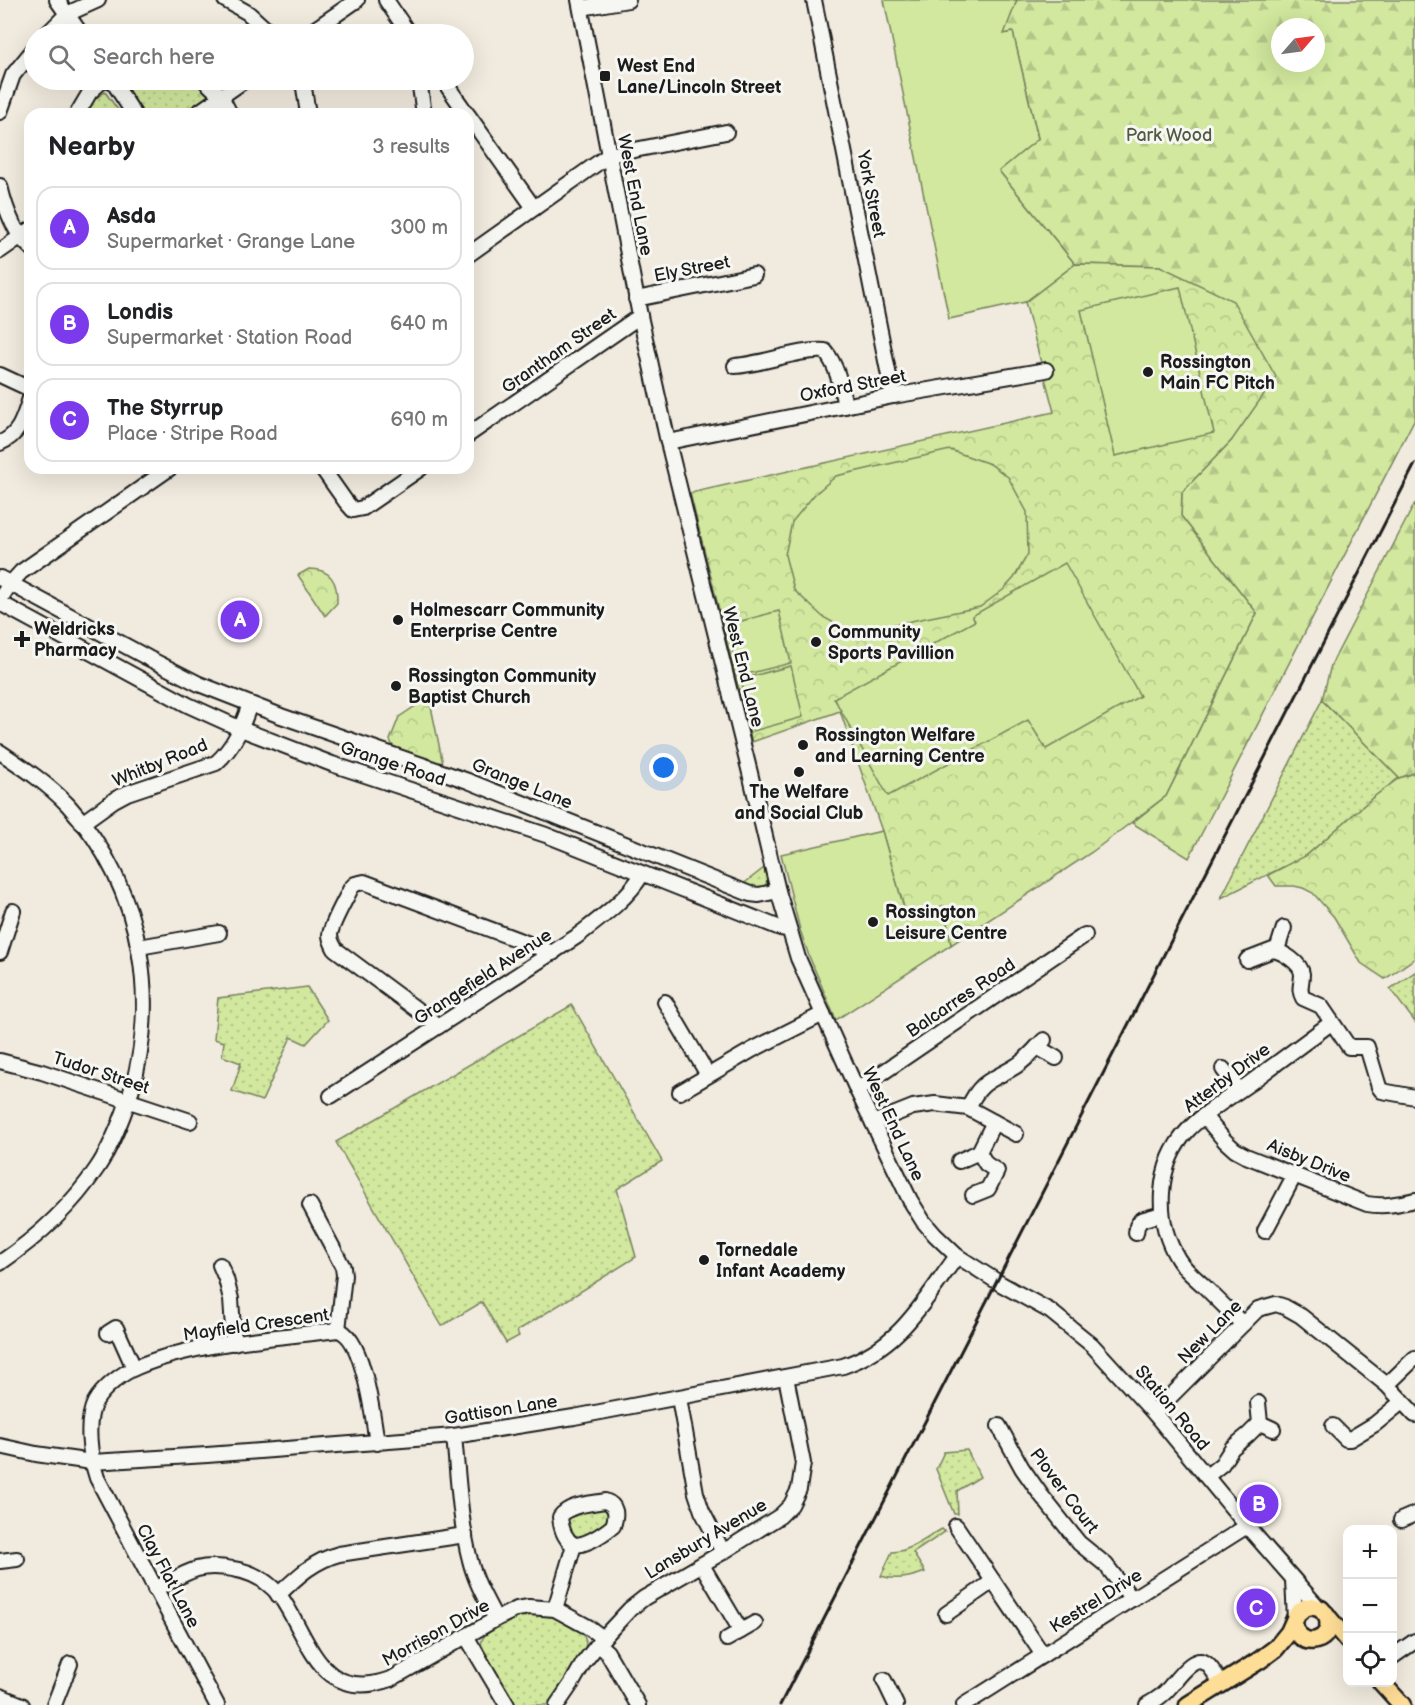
<!DOCTYPE html>
<meta charset="utf-8">
<style>
:root{--surface:#fff;--page:#f6f6f6;--text:#202124;--muted:#757577;--line:#e0e0e0;--accent:#7c3aed}
body{margin:0;font-family:"Balsamiq Sans",sans-serif;background:var(--page);color:var(--text)}
.controls{position:absolute;right:18px;bottom:18px;display:grid;overflow:hidden;border-radius:12px;box-shadow:0 6px 24px #0002}
.controls button{width:54px;height:54px;display:grid;place-items:center;padding:0;border:0;border-bottom:2px solid var(--line);background:var(--surface);color:var(--text);font:30px sans-serif}
.compass{position:absolute;left:1271px;top:18px;width:54px;height:54px;border-radius:50%;background:var(--surface);box-shadow:0 6px 24px #0002;rotate:62deg}
.you{position:absolute;left:664px;top:768px;width:21px;height:21px;margin:-15px;border:4px solid #fff;border-radius:50%;background:#1a73e8;box-shadow:0 0 0 9px #1a73e833}
.badge{display:grid;place-items:center;width:39px;height:39px;border-radius:50%;background:var(--accent);color:#fff;font-size:20px;font-weight:700}
.pin{position:absolute;translate:-50% -50%;border:3px solid #fff;box-shadow:0 2px 6px #0006}
.list{margin:0;padding:0;list-style:none}
h2{display:flex;justify-content:space-between;align-items:center;height:78px;margin:0;padding:0 24px;font-size:26px}
h2 small{font-size:20px;font-weight:400;color:var(--muted)}
.list li{display:grid;grid-template-columns:39px 1fr auto;gap:18px;align-items:center;box-sizing:border-box;height:84px;margin:0 12px 12px;padding:0 12px;border:2px solid var(--line);border-radius:18px}
.list b{display:block;font-size:22px;white-space:nowrap}
.list p{margin:0;font-size:20px;white-space:nowrap;color:var(--muted)}
.list em{font-size:20px;font-style:normal;color:var(--muted)}
.icon{flex:none;width:33px;height:33px;fill:none;stroke:currentColor;stroke-width:2;stroke-linecap:round;stroke-linejoin:round}
.map{position:relative;flex:none;width:1415px;height:1705px;overflow:hidden}
.search{position:absolute;background:var(--surface);box-shadow:0 6px 24px #0002;left:24px;top:24px;width:450px;height:66px;display:flex;align-items:center;gap:15px;box-sizing:border-box;padding:0 21px;border-radius:33px;color:var(--muted);font-size:22px}
.panel{position:absolute;background:var(--surface);box-shadow:0 6px 24px #0002;left:24px;top:108px;width:450px;height:366px;border-radius:18px}
.map>svg:first-child{display:block}
.grass{fill:url(#grass-dots);stroke:#76825d;stroke-width:1.5}
.forest{fill:url(#forest-firs);stroke:#76825d;stroke-width:1.5;fill-rule:evenodd}
.park{fill:url(#park-crowns);stroke:#76825d;stroke-width:1.5}
.garden{fill:#d1e89e;stroke:#76825d;stroke-width:1.5}
.lines{fill:none;stroke-linecap:round;stroke-linejoin:round}
.minor-casing{stroke:#1c1c1c;stroke-width:18}
.major-casing{stroke:#1c1c1c;stroke-width:21}
.minor{stroke:#f6f6f2;stroke-width:14}
.major{stroke:#fedd96;stroke-width:16}
.rail{stroke:#1c1c1c;stroke-width:3}
.poi-dot{fill:#1c1c1c;stroke:#f6f6f2;stroke-width:2}
.labels{text-anchor:middle;dominant-baseline:central;stroke-width:6;stroke-linejoin:round;paint-order:stroke}
.poi-label{font-size:18px;font-weight:bold;fill:#1c1c1c;stroke:#f6f6f2;text-anchor:start}
.park-label{font-size:18px;fill:#525943;stroke:#f6f6f2}
.street-label{font-size:18px;fill:#1c1c1c;stroke:#f6f6f2}
</style>
<div class="map">
<svg width="1415" height="1705" viewBox="0 0 1415 1705">
<defs>
<pattern id="grass-dots" width="8" height="8" patternUnits="userSpaceOnUse" patternTransform="scale(1.5)"><rect width="8" height="8" fill="#d1e89e"/><path d="M2 2h.1M6 6h.1" fill="none" stroke="#b3c688" stroke-width="1.8" stroke-linecap="round"/></pattern>
<pattern id="forest-firs" width="22" height="20" patternUnits="userSpaceOnUse" patternTransform="scale(1.5)"><rect width="22" height="20" fill="#d1e89e"/><path d="M5 1l3.5 6h-7zM16 11l3.5 6h-7z" fill="#b3c688"/></pattern>
<pattern id="park-crowns" width="20" height="18" patternUnits="userSpaceOnUse" patternTransform="scale(1.5)"><rect width="20" height="18" fill="#d1e89e"/><path d="M2 6a3 3 0 1 1 6 0M12 15a3 3 0 1 1 6 0" fill="none" stroke="#b3c688"/></pattern>
</defs>
<rect width="100%" height="100%" fill="#f1eade"/>
<filter id="ink" filterUnits="userSpaceOnUse"><feTurbulence type="fractalNoise" baseFrequency=".0167" numOctaves="2"/><feDisplacementMap in="SourceGraphic" scale="12" xChannelSelector="R" yChannelSelector="G"/><feConvolveMatrix kernelMatrix="1 2 1 2 8 2 1 2 1" color-interpolation-filters="sRGB"/></filter>
<g filter="url(#ink)">
<g class="grass">
<path d="M117,80H197L212,95L185,114H142L137,109Z"/>
<path d="M105,92L121,114H84L92,101Z"/>
<path d="M1322,700L1399,778L1371,799L1307,855L1221,898Z"/>
<path d="M764,868L767,879L766,885C757,892 752,890 742,885Z"/>
<path d="M1415,972V1022L1390,989Z"/>
<path d="M307,987L328,1020L306,1044L291,1037L262,1101L232,1091L241,1063L222,1056L224,1042L214,1039L218,998Z"/>
<path d="M572,1005L662,1161L617,1189L636,1257L517,1331L519,1336L506,1343L482,1302L442,1326L336,1142Z"/>
<path d="M967,1450L980,1477L957,1491L958,1514H954L936,1469L944,1452Z"/>
<path d="M605,1501L613,1526L570,1542L564,1511Z"/>
<path d="M942,1529L945,1532L913,1553L925,1572C910,1578 896,1581 881,1576L892,1552C910,1552 927,1537 942,1529Z"/>
<path d="M536,1614C554,1614 569,1623 583,1632L586,1642L585,1649L564,1687L550,1705H513L488,1663C487,1656 479,1648 482,1640C485,1631 509,1621 518,1617C523,1615 530,1615 536,1614Z"/>
</g>
<g class="forest">
<path d="M1017,0H1415V418L1189,858L1132,823L1166,796L1257,613L1181,516L1182,492L1232,440L1160,266L1075,264L999,171L1038,138L1013,33L1003,34ZM1280,27H1316V63H1280Z"/>
<path d="M1415,503V773L1399,778L1322,700L1331,665Z"/>
</g>
<g class="park">
<path d="M1075,264L1160,266L1233,301L1276,377L1232,440L1182,492L1181,516L1257,613L1166,796L1092,852L951,945L944,906L906,915L882,831L840,711L752,742L690,493L1054,412L1025,302Z"/>
<path d="M309,569C331,569 338,582 337,603L325,616L298,575Z"/>
<path d="M429,697L443,764L394,749L390,740L399,717Z"/>
<path d="M1415,773V958L1385,979L1361,963L1334,917L1313,893L1303,888L1294,886H1276L1268,875L1307,855L1371,799L1399,778Z"/>
</g>
<g class="garden">
<path d="M884,0H1017L1004,34L1013,32L1038,139L999,171L1075,264L1025,302L949,319Z"/>
<path d="M1180,287L1214,433L1115,456L1081,310Z"/>
<path d="M950,450L990,464L1008,477L1027,512L1028,554L1014,578L1003,590L980,607L852,633L823,617L794,590L785,555L792,522L814,495L836,476Z"/>
<path d="M1065,563L1140,696L1046,749L1028,720L888,796L834,698L975,621L972,616Z"/>
<path d="M779,611L791,663L739,676L726,625Z"/>
<path d="M791,666L803,717L753,731L741,679Z"/>
<path d="M882,831L906,915L944,906L951,945L836,1020L809,956L800,930L781,854Z"/>
</g>
<g class="lines">
<defs>
<g id="minor">
<path d="M57,0L81,34"/>
<path d="M225,0L248,13L271,34"/>
<path d="M386,0L409,34"/>
<path d="M579,0L640,316L668,442L750,773L778,891L798,958L857,1090L910,1200L923,1221L935,1235L957,1256L1001,1284L1050,1311L1092,1345L1154,1413L1247,1526L1317,1606"/>
<path d="M814,0L893,396"/>
<path d="M581,8L628,0"/>
<path d="M47,34L67,14L98,0"/>
<path d="M308,34L357,0"/>
<path d="M112,80L134,114"/>
<path d="M204,80L221,96L230,114"/>
<path d="M300,80L304,88L308,114"/>
<path d="M419,80L424,114"/>
<path d="M443,80L467,114"/>
<path d="M0,112L13,75L34,49"/>
<path d="M77,114L90,92L103,80"/>
<path d="M196,114L245,80"/>
<path d="M468,115L534,208"/>
<path d="M0,186C5,207 14,233 30,247"/>
<path d="M0,251L30,230"/>
<path d="M468,255L609,155L726,132"/>
<path d="M636,299L754,275"/>
<path d="M735,366C764,364 798,349 825,351C838,367 841,387 845,406"/>
<path d="M0,375L30,389"/>
<path d="M468,435L640,316"/>
<path d="M668,442L893,396L1046,370"/>
<path d="M0,443C20,435 24,417 30,398"/>
<path d="M322,468L346,502L353,510L363,508L421,468"/>
<path d="M0,578L148,658L199,684L281,716L468,781L750,894L759,895L778,891"/>
<path d="M0,599L10,584L21,572L170,468"/>
<path d="M0,603L188,705L241,729L332,764L546,835L780,928L788,929"/>
<path d="M0,752C24,768 48,784 68,805C144,888 164,1011 123,1115C116,1133 108,1152 97,1168C71,1207 38,1237 0,1263"/>
<path d="M82,823L114,800L127,793L216,763C234,747 242,727 250,704"/>
<path d="M139,947L219,933"/>
<path d="M1277,950L1284,928"/>
<path d="M0,952L13,911"/>
<path d="M1247,960L1273,950C1283,952 1301,963 1302,974C1302,984 1298,989 1303,998L1321,1006L1349,1047H1367L1379,1087L1382,1091L1415,1097"/>
<path d="M665,1002L708,1075"/>
<path d="M439,1026L335,949C333,945 330,940 330,935C331,924 346,899 351,888L355,884L364,882L553,953"/>
<path d="M1037,1047L1056,1058"/>
<path d="M0,1061L42,1072L190,1121"/>
<path d="M1223,1069L1239,1090"/>
<path d="M857,1090L1085,935"/>
<path d="M680,1092L752,1050L823,1014"/>
<path d="M331,1096L576,937C598,920 629,898 642,874"/>
<path d="M968,1108C981,1079 992,1081 1016,1066C1026,1060 1035,1049 1044,1040"/>
<path d="M1204,1116L1225,1141L1235,1150L1246,1156L1367,1204C1384,1207 1398,1204 1415,1200"/>
<path d="M873,1123L913,1107L935,1104L968,1108L1016,1134"/>
<path d="M979,1152L994,1122"/>
<path d="M959,1161L979,1152L986,1164L997,1171L988,1189L973,1195"/>
<path d="M310,1205L343,1267L344,1275L338,1330"/>
<path d="M1265,1231L1294,1176"/>
<path d="M1136,1233L1137,1226L1141,1220L1162,1214"/>
<path d="M220,1265L226,1279L231,1299L234,1343"/>
<path d="M1243,1324C1229,1311 1216,1298 1203,1285C1194,1277 1184,1269 1178,1259C1154,1220 1156,1164 1188,1130C1206,1111 1229,1098 1250,1083C1277,1063 1304,1043 1331,1023"/>
<path d="M108,1333L116,1328L134,1368"/>
<path d="M1387,1385L1415,1358"/>
<path d="M679,1398L696,1493L702,1511L723,1552"/>
<path d="M1258,1403L1260,1423"/>
<path d="M1154,1413L1258,1309L1276,1304L1285,1307L1301,1316L1387,1385L1415,1415"/>
<path d="M999,1426L1022,1468L1041,1495L1079,1543L1106,1565L1132,1599"/>
<path d="M1333,1426L1346,1439H1350L1375,1424L1403,1401"/>
<path d="M454,1436C458,1476 460,1522 470,1560C475,1581 486,1600 496,1619"/>
<path d="M0,1446L36,1454L92,1462L207,1455L454,1436L574,1417L843,1366C900,1347 923,1302 957,1256"/>
<path d="M1207,1476L1222,1464L1232,1448L1248,1435L1260,1423L1273,1429"/>
<path d="M1401,1520L1415,1514"/>
<path d="M956,1526L1043,1655"/>
<path d="M0,1561L17,1559"/>
<path d="M702,1565L741,1631"/>
<path d="M1293,1580L1295,1619"/>
<path d="M155,1589C168,1583 183,1573 197,1569C208,1566 222,1567 233,1569C252,1572 268,1581 280,1596C311,1640 319,1704 391,1679L496,1619L517,1609L529,1607L555,1609L588,1627L603,1638"/>
<path d="M278,1595C297,1577 313,1561 339,1554L465,1535"/>
<path d="M555,1609L574,1545C564,1539 561,1528 560,1517C569,1504 590,1504 605,1501C617,1505 617,1515 613,1526C603,1534 587,1545 574,1545"/>
<path d="M946,1614L993,1581"/>
<path d="M466,1636L507,1705"/>
<path d="M727,1639L755,1623"/>
<path d="M598,1644L607,1652L638,1705"/>
<path d="M1392,1657L1415,1641"/>
<path d="M884,1680L896,1705"/>
<path d="M0,1696L22,1705"/>
<path d="M54,1705L70,1664"/>
<path d="M217,1705L97,1478C90,1457 85,1422 95,1402C103,1388 122,1373 137,1367C197,1342 273,1338 338,1330C364,1337 373,1418 377,1443"/>
<path d="M557,1705L572,1683L584,1662L603,1638L630,1609L644,1598L723,1552L780,1516L791,1505L799,1489L803,1463L786,1377"/>
<path d="M964,1705L1247,1526"/>
<path d="M1147,1705C1152,1702 1159,1698 1163,1694C1173,1687 1192,1651 1207,1664C1213,1669 1217,1678 1221,1684"/>
</g>
<g id="major">
<path d="M1294,1622C1297,1653 1339,1642 1326,1614"/>
<path d="M1381,1682L1402,1705"/>
<path d="M1188,1705L1260,1660L1276,1648L1289,1632L1297,1614L1304,1608L1312,1606L1321,1609L1348,1641"/>
</g>
</defs>
<use href="#minor" class="minor-casing"/>
<use href="#major" class="major-casing"/>
<use href="#minor" class="minor"/>
<use href="#major" class="major"/>
<path class="rail" d="M780,1705L1415,464"/>
</g>
</g>
<g class="poi-dot">
<rect x="599" y="70" width="12" height="12" rx="3"/>
<circle cx="1148" cy="372" r="6"/>
<circle cx="398" cy="620" r="6"/>
<path d="M19 630h6v6h6v6h-6v6h-6v-6h-6v-6h6z"/>
<circle cx="816" cy="642" r="6"/>
<circle cx="396" cy="686" r="6"/>
<circle cx="803" cy="745" r="6"/>
<circle cx="799" cy="772" r="6"/>
<circle cx="873" cy="922" r="6"/>
<circle cx="704" cy="1260" r="6"/>
</g>
<g class="labels">
<g class="poi-label">
<text x="617" y="66">West End<tspan x="617" dy="21">Lane/Lincoln Street</tspan></text>
<text x="1160" y="362">Rossington<tspan x="1160" dy="21">Main FC Pitch</tspan></text>
<text x="410" y="610">Holmescarr Community<tspan x="410" dy="21">Enterprise Centre</tspan></text>
<text x="34" y="629">Weldricks<tspan x="34" dy="21">Pharmacy</tspan></text>
<text x="828" y="632">Community<tspan x="828" dy="21">Sports Pavillion</tspan></text>
<text x="408" y="676">Rossington Community<tspan x="408" dy="21">Baptist Church</tspan></text>
<text x="815" y="735">Rossington Welfare<tspan x="815" dy="21">and Learning Centre</tspan></text>
<text x="799" y="792" text-anchor="middle">The Welfare<tspan x="799" dy="21">and Social Club</tspan></text>
<text x="885" y="912">Rossington<tspan x="885" dy="21">Leisure Centre</tspan></text>
<text x="716" y="1250">Tornedale<tspan x="716" dy="21">Infant Academy</tspan></text>
</g>
<g class="park-label">
<text x="1169" y="135">Park Wood</text>
</g>
<g class="street-label">
<text transform="translate(871 194) rotate(79)">York Street</text>
<text transform="translate(635 195) rotate(79)">West End Lane</text>
<text transform="translate(692 269) rotate(-11)">Ely Street</text>
<text transform="translate(559 351) rotate(-35)">Grantham Street</text>
<text transform="translate(853 386) rotate(-11)">Oxford Street</text>
<text transform="translate(743 667) rotate(76)">West End Lane</text>
<text transform="translate(160 763) rotate(-22)">Whitby Road</text>
<text transform="translate(393 764) rotate(18)">Grange Road</text>
<text transform="translate(522 784) rotate(22)">Grange Lane</text>
<text transform="translate(483 977) rotate(-33)">Grangefield Avenue</text>
<text transform="translate(961 998) rotate(-34)">Balcarres Road</text>
<text transform="translate(101 1073) rotate(18)">Tudor Street</text>
<text transform="translate(1227 1078) rotate(-37)">Atterby Drive</text>
<text transform="translate(893 1124) rotate(65)">West End Lane</text>
<text transform="translate(1309 1161) rotate(22)">Aisby Drive</text>
<text transform="translate(256 1325) rotate(-8)">Mayfield Crescent</text>
<text transform="translate(1210 1332) rotate(-45)">New Lane</text>
<text transform="translate(1172 1408) rotate(50)">Station Road</text>
<text transform="translate(501 1410) rotate(-9)">Gattison Lane</text>
<text transform="translate(1064 1491) rotate(53)">Plover Court</text>
<text transform="translate(706 1539) rotate(-31)">Lansbury Avenue</text>
<text transform="translate(168 1576) rotate(62)">Clay Flat Lane</text>
<text transform="translate(1096 1601) rotate(-32)">Kestrel Drive</text>
<text transform="translate(436 1633) rotate(-29)">Morrison Drive</text>
</g>
</g>
</svg>
<div class="controls">
<button>+</button>
<button>−</button>
<button><svg class="icon" aria-label="locate" viewBox="0 0 24 24"><circle cx="12" cy="12" r="6"/><path d="M12 2v4M12 18v4M2 12h4M18 12h4"/></svg></button>
</div>
<svg class="compass" viewBox="-18 -18 36 36"><path d="M0-13l5 13h-10z" fill="#e53935"/><path d="M0 13l5-13h-10z" fill="#757577"/></svg>
<div class="you"></div>
<div class="pin badge" style="left:240px;top:620px">A</div>
<div class="pin badge" style="left:1259px;top:1504px">B</div>
<div class="pin badge" style="left:1256px;top:1608px">C</div>
<div class="search"><svg class="icon" aria-label="search" viewBox="0 0 24 24"><circle cx="10" cy="10" r="6"/><path d="M15 15l6 6"/></svg>Search here</div>
<section class="panel">
<h2>Nearby<small>3 results</small></h2>
<ul class="list">
<li><span class="badge">A</span><div><b>Asda</b><p>Supermarket · Grange Lane</p></div><em>300 m</em></li>
<li><span class="badge">B</span><div><b>Londis</b><p>Supermarket · Station Road</p></div><em>640 m</em></li>
<li><span class="badge">C</span><div><b>The Styrrup</b><p>Place · Stripe Road</p></div><em>690 m</em></li>
</ul>
</section>
</div>
